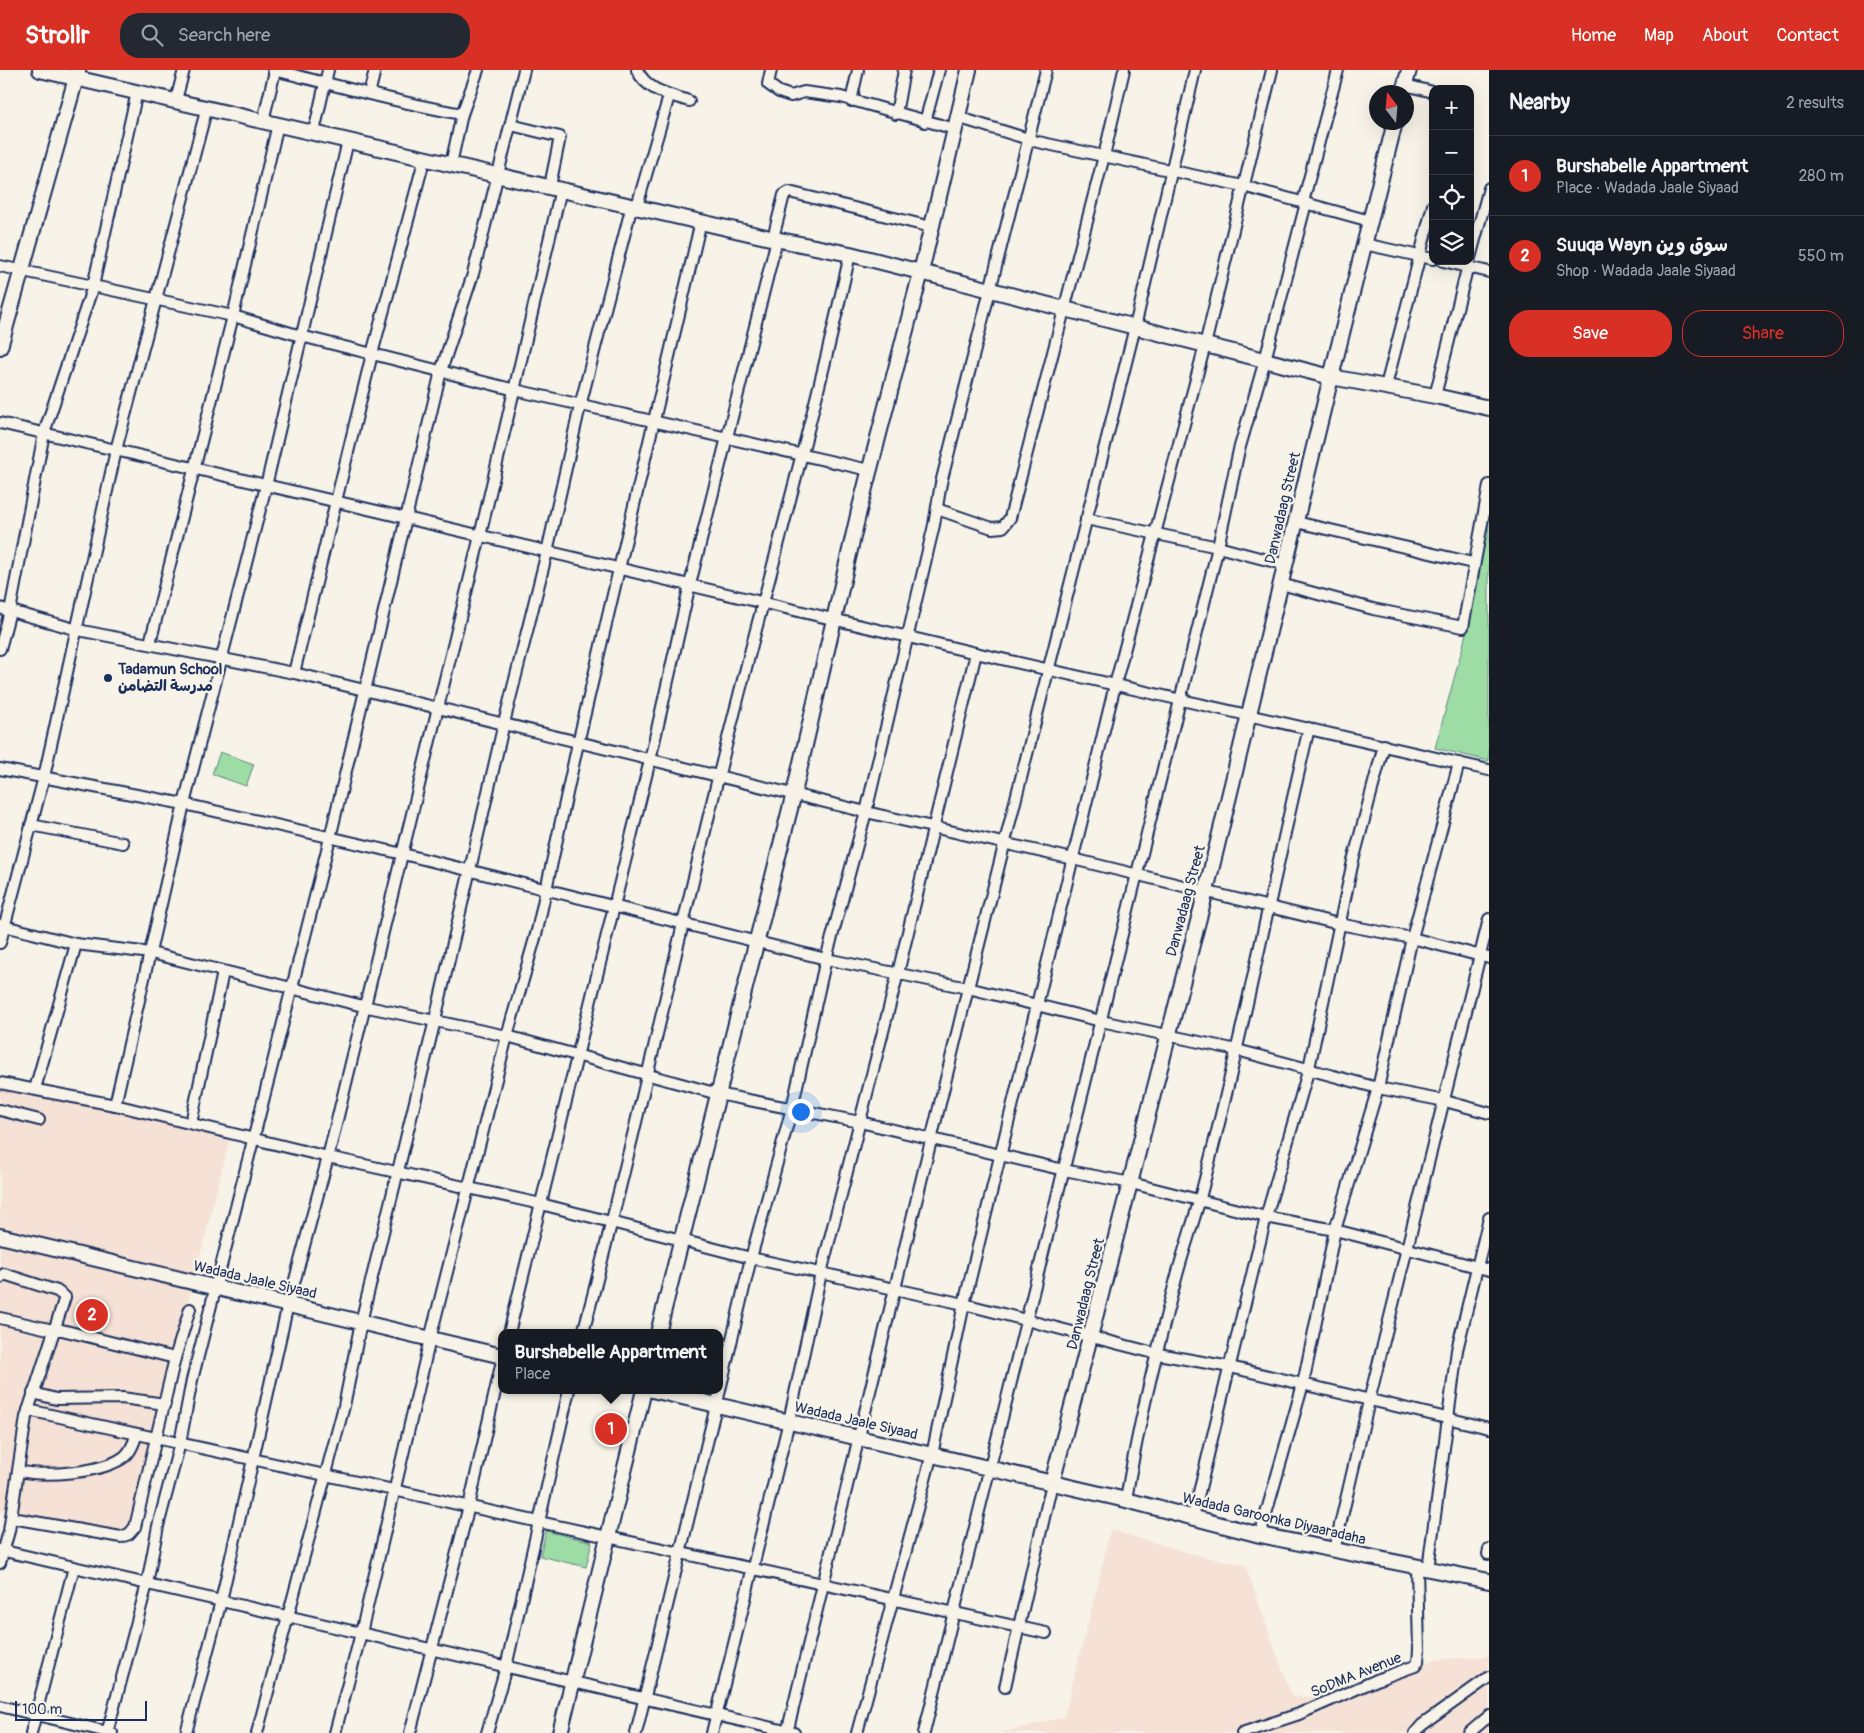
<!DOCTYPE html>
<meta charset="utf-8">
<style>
:root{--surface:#171b24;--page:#242831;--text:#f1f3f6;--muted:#9ea1a6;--line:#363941;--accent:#d93025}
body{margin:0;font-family:Pangolin,"Playpen Sans Arabic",sans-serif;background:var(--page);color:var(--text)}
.controls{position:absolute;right:15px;top:15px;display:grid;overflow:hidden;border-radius:10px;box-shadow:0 5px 20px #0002}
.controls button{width:45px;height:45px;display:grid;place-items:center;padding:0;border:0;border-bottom:1px solid var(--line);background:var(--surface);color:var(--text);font:25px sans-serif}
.compass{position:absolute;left:1369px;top:15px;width:45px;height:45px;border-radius:50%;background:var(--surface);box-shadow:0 5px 20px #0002;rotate:344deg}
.scale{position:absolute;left:15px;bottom:12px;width:132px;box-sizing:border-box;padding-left:5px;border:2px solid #1b2f5e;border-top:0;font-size:14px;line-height:18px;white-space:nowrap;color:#1b2f5e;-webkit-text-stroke:4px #f7f3e8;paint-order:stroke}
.you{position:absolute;left:800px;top:1041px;width:18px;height:18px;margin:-12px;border:4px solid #fff;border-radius:50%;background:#1a73e8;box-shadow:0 0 0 8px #1a73e833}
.badge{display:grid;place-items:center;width:32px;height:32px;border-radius:50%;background:var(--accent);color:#fff;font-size:16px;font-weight:700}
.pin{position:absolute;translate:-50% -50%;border:2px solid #fff;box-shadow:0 1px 5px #0006}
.popup{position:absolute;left:498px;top:1259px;width:225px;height:65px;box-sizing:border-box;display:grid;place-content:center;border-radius:10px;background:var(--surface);filter:drop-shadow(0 1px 4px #0005);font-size:16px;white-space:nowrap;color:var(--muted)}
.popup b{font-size:19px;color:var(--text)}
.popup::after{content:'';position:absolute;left:50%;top:100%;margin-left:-10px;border:10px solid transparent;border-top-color:var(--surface)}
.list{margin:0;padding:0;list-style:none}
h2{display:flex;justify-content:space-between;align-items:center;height:65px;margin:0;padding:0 20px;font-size:21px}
h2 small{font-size:16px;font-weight:400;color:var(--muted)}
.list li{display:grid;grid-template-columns:32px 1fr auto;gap:15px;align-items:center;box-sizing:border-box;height:80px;padding:0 20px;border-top:1px solid var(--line)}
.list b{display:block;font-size:19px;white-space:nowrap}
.list p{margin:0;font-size:16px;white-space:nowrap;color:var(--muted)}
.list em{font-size:16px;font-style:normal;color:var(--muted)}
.actions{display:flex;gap:10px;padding:15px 20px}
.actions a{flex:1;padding:11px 0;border:1px solid var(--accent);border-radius:20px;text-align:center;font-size:18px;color:var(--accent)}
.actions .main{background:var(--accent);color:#fff}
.icon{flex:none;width:28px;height:28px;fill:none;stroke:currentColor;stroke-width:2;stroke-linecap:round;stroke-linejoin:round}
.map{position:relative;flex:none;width:1489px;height:1663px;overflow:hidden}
header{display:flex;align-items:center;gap:30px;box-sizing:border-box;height:70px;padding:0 25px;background:var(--accent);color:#fff}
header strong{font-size:24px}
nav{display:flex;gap:28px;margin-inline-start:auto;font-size:18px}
.search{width:350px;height:45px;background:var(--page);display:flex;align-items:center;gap:12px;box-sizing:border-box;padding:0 18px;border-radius:20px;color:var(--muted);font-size:19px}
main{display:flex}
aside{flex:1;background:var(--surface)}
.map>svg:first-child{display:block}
.built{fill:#f5e1d5}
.green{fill:#9ddca4;stroke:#5c8681}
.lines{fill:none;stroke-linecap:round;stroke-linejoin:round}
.street-casing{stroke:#1b2f5e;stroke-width:14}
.secondary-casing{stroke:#1b2f5e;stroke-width:18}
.street{stroke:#f7f3e8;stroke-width:10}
.secondary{stroke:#f7f3e8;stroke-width:14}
.poi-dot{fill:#1b2f5e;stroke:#f7f3e8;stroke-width:2}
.labels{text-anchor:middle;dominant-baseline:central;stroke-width:4.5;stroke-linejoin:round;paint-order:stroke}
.street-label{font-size:15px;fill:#1b2f5e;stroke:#f7f3e8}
.poi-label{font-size:15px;font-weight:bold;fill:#1b2f5e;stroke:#f7f3e8;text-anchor:start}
</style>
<header>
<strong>Strollr</strong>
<div class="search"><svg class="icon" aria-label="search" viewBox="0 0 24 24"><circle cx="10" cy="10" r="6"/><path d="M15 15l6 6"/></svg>Search here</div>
<nav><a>Home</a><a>Map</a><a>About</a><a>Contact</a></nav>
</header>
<main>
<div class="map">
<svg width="1489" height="1663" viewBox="0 0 1489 1663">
<rect width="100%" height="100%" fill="#f7f3e8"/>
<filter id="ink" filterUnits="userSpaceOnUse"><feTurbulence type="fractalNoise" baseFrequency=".02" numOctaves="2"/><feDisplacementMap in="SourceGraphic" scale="10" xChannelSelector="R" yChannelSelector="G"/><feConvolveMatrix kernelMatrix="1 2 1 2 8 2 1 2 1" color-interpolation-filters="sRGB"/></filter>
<g filter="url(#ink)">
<g class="built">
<path d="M0,1015L168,1053L229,1071L129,1467L0,1441Z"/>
<path d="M1110,1460L1197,1485L1245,1495L1292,1627L1356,1625L1404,1606L1433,1590L1489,1586V1663H1000L1064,1647L1098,1514Z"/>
</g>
<g class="green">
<path d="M1489,447V691L1435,678L1464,572Z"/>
<path d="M220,682L254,694L246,716L212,704Z"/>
<path d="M546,1461L592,1472L586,1497L540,1486Z"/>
</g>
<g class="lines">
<defs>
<g id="street">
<path d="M273,0C336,15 398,33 462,44"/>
<path d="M637,0C648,22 669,24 689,31"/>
<path d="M771,0L768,14L779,22L791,26L804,22L841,27L955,59"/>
<path d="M1405,15L1433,22"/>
<path d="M369,24L375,0"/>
<path d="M176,30L184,0"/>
<path d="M851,31L858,0"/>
<path d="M896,44L904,0"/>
<path d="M957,47L1038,72L1243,116L1370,151"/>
<path d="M263,51L275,1"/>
<path d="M925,52L939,0"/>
<path d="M511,55L560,67L550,116"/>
<path d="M314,62L328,0"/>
<path d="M451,94L462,44L478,0"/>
<path d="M1303,132L1338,0"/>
<path d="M637,136L669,26"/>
<path d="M773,168L784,125L789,122L931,157"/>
<path d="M1364,174L1433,189"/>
<path d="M1470,188L1489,118"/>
<path d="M1443,191L1489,202"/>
<path d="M0,196L233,246L301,266L515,320L869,400"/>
<path d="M1386,316L1433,135"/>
<path d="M1435,326L1469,191"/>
<path d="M0,353C327,429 653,506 980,584C1149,624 1320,660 1489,700"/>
<path d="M937,439L992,458L1003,457L1010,448L1104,86L1124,0"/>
<path d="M1086,449L1218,477L1286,495"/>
<path d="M1296,452L1473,493"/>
<path d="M1281,514L1373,539L1463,557L1489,415"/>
<path d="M0,538L78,560L294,603L866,742L1073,789L1339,854L1412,868L1489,888"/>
<path d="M150,573L233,246L278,54"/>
<path d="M0,579L10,541L44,363L93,216L137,22"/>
<path d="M294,603L372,284L425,87"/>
<path d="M0,699L184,734L403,784L826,889L968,918L1101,951L1237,980L1378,1018L1445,1031L1489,1043"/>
<path d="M31,755L123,773"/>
<path d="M0,855L76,874L151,883L363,936L507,966L718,1024L860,1052L1064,1100L1131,1113L1266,1147L1335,1160L1489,1200"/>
<path d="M0,873L44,707L116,380L207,37"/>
<path d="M0,1013L115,1035L328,1087L541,1134L751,1188L964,1234L1158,1284L1230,1297L1489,1358"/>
<path d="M35,1019L76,874"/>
<path d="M115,1035L184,734L266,416L348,71"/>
<path d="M0,1040L39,1050"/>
<path d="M191,1053L223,902"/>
<path d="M0,1208L4,1204L57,1221L65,1227L26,1347L9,1461L0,1493"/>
<path d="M0,1248L53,1260H62L175,1288"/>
<path d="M509,1263L650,690L690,514L777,169"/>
<path d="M583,1263C633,1077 673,890 719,704C762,530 812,358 850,184"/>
<path d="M720,1320L751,1188L792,1038L826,889L866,742L934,455L941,413L1046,0"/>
<path d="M33,1323L56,1329L122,1328L165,1334"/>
<path d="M28,1340L1046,1563"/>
<path d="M19,1401C45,1407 102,1403 124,1387C131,1382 134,1372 137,1364"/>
<path d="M1126,1430C1138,1354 1157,1279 1177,1205C1184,1179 1193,1154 1200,1128C1241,973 1272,815 1309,658"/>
<path d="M1193,1447L1266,1147L1309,998L1353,791L1384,675"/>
<path d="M12,1448L121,1467L129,1464L135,1457L175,1288L190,1239"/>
<path d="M1260,1465L1303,1314L1335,1160L1378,1018L1412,868L1459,693"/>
<path d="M0,1480L794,1663"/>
<path d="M1334,1481L1369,1331L1489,849"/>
<path d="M1488,1484L1489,1479"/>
<path d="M1428,1499L1457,1280L1489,1148"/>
<path d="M1005,1617L1052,1413"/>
<path d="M0,1636L112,1663"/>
<path d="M31,1663L74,1497"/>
<path d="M107,1663L147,1514L158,1456L180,1373L192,1310L330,768L441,301L473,204L524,0"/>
<path d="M186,1663L221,1531L286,1243L328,1087L480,466L561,119"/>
<path d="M257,1663L344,1336L361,1252L435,950L504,653L547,482L580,336L632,135"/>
<path d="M335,1663L361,1563L430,1269L507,966L537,861L578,673L701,151"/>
<path d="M410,1663L469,1436L502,1291"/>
<path d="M487,1663L506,1597L569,1320"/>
<path d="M636,1663L720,1320"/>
<path d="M712,1663L789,1351L821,1203L898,903L976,583"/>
<path d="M787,1663L968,918L1135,257L1195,0"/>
<path d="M857,1663L933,1380L964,1234L1115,615L1205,275L1272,0"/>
<path d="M924,1663L1218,477L1239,380L1265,290L1306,133"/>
<path d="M1242,1663L1299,1644L1379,1609L1415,1596L1418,1592L1419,1580L1417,1498"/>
<path d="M1415,1663L1422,1655L1489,1607"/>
<path d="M1469,1663L1489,1646"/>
</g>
<g id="secondary">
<path d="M40,0L770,168L850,184L1331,307L1435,326L1489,338"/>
<path d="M1403,22L1409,0"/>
<path d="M0,277L78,1"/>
<path d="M0,1166L502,1286"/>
<path d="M658,1263L794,723L859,441L921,202L969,0"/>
<path d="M652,1320L1126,1430L1260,1465L1489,1511"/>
<path d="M1052,1413L1206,821L1331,307L1395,52"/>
<path d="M560,1663L644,1320"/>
</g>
</defs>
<use href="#street" class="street-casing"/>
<use href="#secondary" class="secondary-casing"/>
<use href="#street" class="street"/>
<use href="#secondary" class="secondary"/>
</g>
</g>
<circle class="poi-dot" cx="108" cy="608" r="5"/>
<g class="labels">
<g class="street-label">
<text transform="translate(1283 438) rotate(-77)">Danwadaag Street</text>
<text transform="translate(1186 831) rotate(-75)">Danwadaag Street</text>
<text transform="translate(255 1210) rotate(13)">Wadada Jaale Siyaad</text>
<text transform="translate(1086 1224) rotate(-76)">Danwadaag Street</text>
<text transform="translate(856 1351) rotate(13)">Wadada Jaale Siyaad</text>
<text transform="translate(1274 1449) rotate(13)">Wadada Garoonka Diyaaradaha</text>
<text transform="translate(1356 1605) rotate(-22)">SoDMA Avenue</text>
</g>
<g class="poi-label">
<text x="118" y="599">Tadamun School<tspan x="118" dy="17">مدرسة التضامن</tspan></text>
</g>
</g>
</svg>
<div class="controls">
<button>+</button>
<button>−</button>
<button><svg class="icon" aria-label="locate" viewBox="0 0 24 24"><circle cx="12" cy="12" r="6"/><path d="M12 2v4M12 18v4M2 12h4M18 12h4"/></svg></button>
<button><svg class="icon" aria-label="layers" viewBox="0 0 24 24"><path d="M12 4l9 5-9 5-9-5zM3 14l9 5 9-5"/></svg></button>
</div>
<svg class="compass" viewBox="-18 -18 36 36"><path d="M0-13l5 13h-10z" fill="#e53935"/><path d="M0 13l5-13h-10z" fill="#9ea1a6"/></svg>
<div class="scale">100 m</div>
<div class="you"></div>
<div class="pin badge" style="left:611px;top:1359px">1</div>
<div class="popup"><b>Burshabelle Appartment</b>Place</div>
<div class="pin badge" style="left:92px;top:1245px">2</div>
</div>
<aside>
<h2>Nearby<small>2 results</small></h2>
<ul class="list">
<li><span class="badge">1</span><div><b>Burshabelle Appartment</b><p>Place · Wadada Jaale Siyaad</p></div><em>280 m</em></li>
<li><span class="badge">2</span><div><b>Suuqa Wayn سوق وين</b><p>Shop · Wadada Jaale Siyaad</p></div><em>550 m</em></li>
</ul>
<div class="actions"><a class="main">Save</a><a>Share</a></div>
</aside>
</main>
